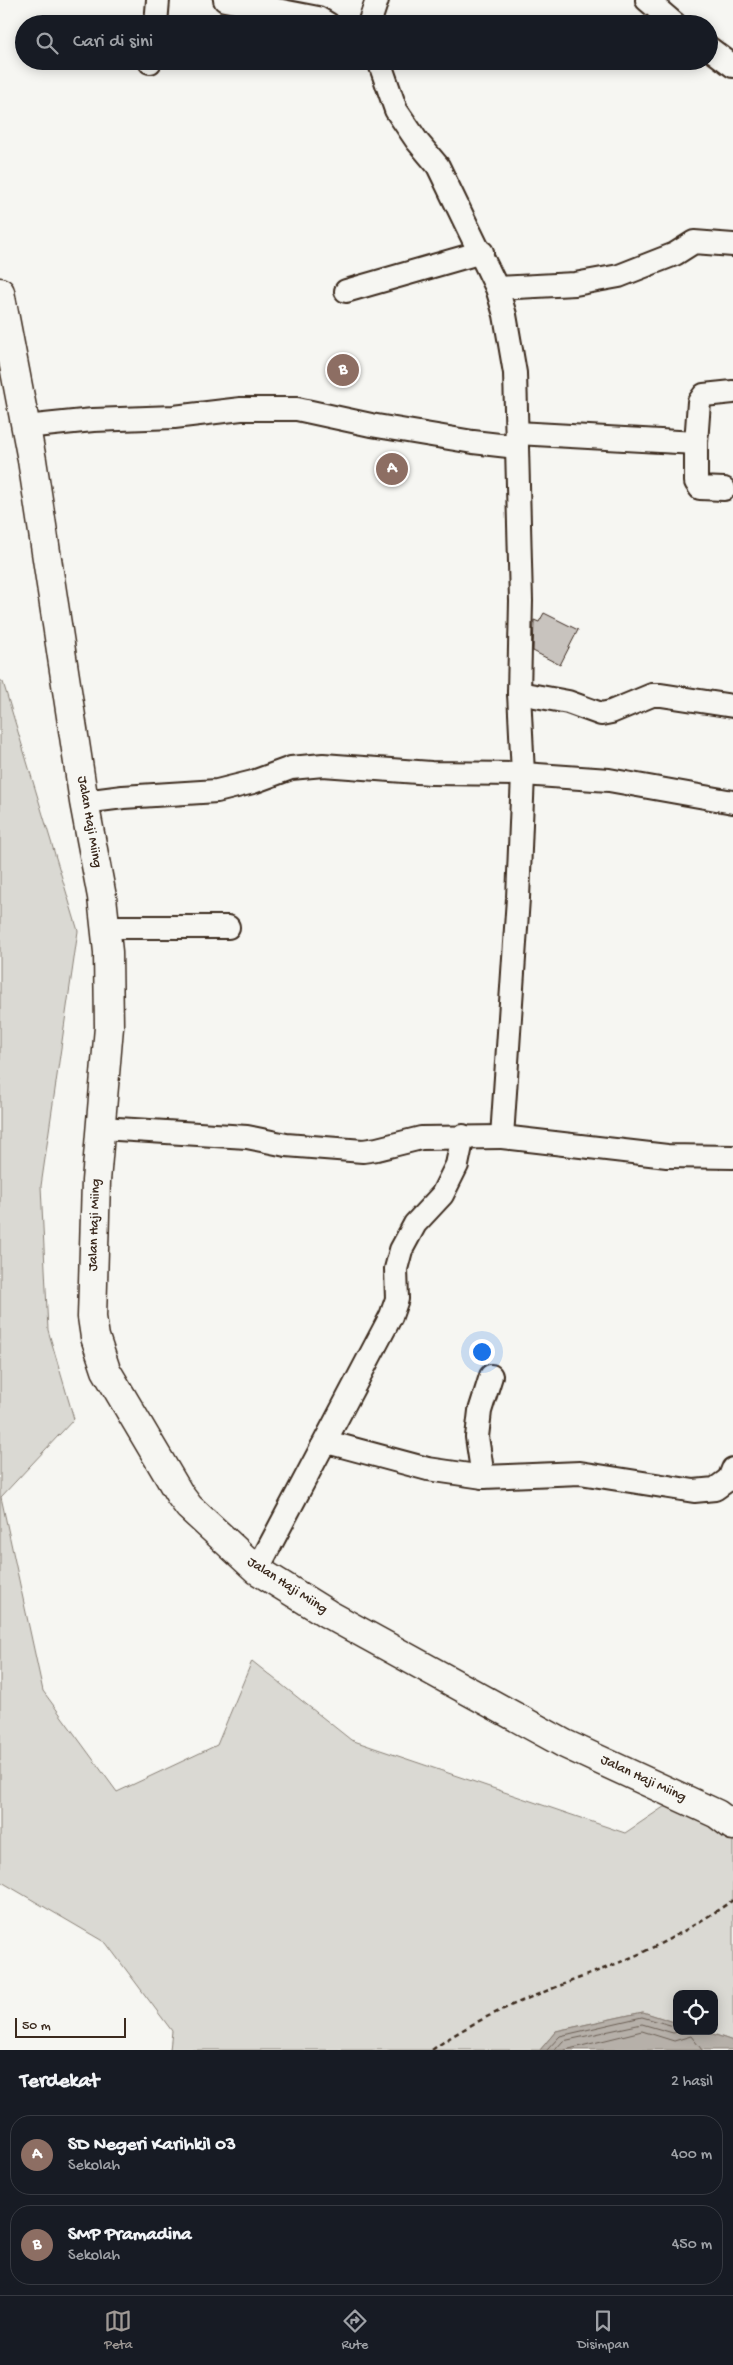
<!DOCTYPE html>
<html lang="id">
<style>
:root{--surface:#171b24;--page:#242831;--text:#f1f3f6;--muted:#9ea1a6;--line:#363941;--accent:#9f9995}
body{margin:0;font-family:"Gochi Hand",sans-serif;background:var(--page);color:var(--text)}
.controls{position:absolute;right:15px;bottom:15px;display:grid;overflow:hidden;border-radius:10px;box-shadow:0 2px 12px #0003}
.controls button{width:45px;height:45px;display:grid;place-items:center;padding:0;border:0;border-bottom:1px solid var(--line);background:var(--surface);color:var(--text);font:25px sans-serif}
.scale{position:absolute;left:15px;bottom:12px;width:111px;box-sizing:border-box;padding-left:5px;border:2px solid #3b2a1e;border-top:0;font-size:14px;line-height:18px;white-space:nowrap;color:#3b2a1e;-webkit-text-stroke:4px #f6f6f2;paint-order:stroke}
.you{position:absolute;left:481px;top:1351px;width:18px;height:18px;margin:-12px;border:4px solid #fff;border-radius:50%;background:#1a73e8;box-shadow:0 0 0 8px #1a73e833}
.badge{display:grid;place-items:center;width:32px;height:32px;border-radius:50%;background:var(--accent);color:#fff;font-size:16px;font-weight:700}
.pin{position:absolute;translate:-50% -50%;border:2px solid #fff;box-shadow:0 1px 5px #0006}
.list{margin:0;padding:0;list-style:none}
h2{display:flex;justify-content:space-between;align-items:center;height:65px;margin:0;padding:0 20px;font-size:21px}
h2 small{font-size:16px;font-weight:400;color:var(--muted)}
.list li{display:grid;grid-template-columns:32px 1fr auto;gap:15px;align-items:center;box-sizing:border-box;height:80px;margin:0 10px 10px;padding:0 10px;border:1px solid var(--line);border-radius:20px}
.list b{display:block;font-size:19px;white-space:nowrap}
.list p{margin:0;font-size:16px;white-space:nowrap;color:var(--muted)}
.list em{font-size:16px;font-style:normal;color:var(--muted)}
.icon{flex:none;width:28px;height:28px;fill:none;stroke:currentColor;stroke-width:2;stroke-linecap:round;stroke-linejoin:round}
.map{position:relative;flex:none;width:733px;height:2050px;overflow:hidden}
.search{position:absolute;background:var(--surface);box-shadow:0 2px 12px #0003;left:15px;right:15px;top:15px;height:55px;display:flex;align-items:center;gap:12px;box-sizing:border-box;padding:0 18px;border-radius:28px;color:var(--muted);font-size:19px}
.sheet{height:245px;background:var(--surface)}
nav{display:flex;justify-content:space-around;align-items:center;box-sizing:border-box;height:70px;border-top:1px solid var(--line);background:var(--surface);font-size:14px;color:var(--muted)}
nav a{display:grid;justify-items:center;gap:2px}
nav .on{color:var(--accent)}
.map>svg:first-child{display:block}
.green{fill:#dad9d3;stroke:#8a8278}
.water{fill:#b6b0a9;stroke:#857a71}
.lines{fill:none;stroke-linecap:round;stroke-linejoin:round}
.shore{stroke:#6c6056;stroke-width:1}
.building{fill:#c8c3be;stroke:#3b2a1e}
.minor-casing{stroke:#3b2a1e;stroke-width:26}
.major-casing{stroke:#3b2a1e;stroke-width:31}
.path{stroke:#3b2a1e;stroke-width:2.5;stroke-dasharray:5 4;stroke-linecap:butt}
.minor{stroke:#f6f6f2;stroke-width:22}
.major{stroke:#f6f6f2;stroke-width:28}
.labels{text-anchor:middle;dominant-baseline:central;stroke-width:4.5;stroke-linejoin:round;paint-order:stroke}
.street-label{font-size:14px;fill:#3b2a1e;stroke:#f6f6f2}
</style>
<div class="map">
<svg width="733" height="2050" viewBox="0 0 733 2050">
<rect width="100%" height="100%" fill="#f6f6f2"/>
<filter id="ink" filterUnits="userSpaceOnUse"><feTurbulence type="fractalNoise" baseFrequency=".02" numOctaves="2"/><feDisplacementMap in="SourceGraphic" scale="10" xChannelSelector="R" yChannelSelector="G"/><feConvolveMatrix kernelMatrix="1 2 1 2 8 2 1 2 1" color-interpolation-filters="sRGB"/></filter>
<g filter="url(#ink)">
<path class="green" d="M0,680L3,682L78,931L41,1186L48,1330L74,1419L1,1497L43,1691L117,1792L217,1745L252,1661L351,1740L625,1833L683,1794L733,1826V2041L704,2031H714V1994H677V2023L643,2012L556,2031L540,2050H170L172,2031L106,1943L0,1881Z"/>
<path class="water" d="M643,2012L677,2023V2031H704L733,2041V2050H540L556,2031Z"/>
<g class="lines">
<g class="shore">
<path d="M547,2050L560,2036L642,2017L677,2027"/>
<path d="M555,2050L563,2041L642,2024L673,2033L682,2031"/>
<path d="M565,2050L642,2031L674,2041L691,2036L702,2050"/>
</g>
</g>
<path class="building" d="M544,613L578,630L560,665L533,651L534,620L539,622Z"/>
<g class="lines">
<defs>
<g id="minor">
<path d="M225,0L318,18L328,24"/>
<path d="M647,0L675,24"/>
<path d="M156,24L158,0"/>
<path d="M369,24L377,0"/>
<path d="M709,48L733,66"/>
<path d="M150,62V61"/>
<path d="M497,288L575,284L619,276L675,254L694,242L733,245"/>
<path d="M346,291L482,252"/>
<path d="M25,427L93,420L174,417L241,409H297L371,425L473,442L517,447L515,373L505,315L497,288L438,166L417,141L396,110L379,61"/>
<path d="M517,433L696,443L699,402L704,395L733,392"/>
<path d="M696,443V482L700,488L724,489"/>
<path d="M517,447L521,601L519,693L523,774L518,898L502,1137L667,1156L733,1157"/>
<path d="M519,693L568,702L601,714L611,712L652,695H661L733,706"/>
<path d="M84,802L123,797L217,791L253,782L291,768L323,765L431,773L523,774L609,780L733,802"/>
<path d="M106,927H228"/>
<path d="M101,1128L247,1137L286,1145L363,1151L377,1149L421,1138L502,1137"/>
<path d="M322,1447L391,1316L397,1299L396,1269L401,1250L415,1224L442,1195L457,1165L463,1136"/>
<path d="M483,1477L477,1437L480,1411L491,1376"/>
<path d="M257,1570L322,1447L331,1443L428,1469L483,1477L580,1473L694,1491L715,1489L729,1479L733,1469"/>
</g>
<path id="major" d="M0,292L32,460L84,802L102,897L108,952L109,1027L96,1181L92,1317L95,1337L106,1370L180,1495L189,1507L257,1570L328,1614L565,1744L717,1814L733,1826"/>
</defs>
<use href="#minor" class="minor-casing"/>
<use href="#major" class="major-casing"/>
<path class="path" d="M432,2050C490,2007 564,1986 630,1958C665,1943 701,1922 733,1900"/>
<use href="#minor" class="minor"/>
<use href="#major" class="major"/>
</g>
</g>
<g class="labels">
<g class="street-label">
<text transform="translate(89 822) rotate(80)">Jalan Haji Miing</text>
<text transform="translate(95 1225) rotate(-88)">Jalan Haji Miing</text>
<text transform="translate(287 1586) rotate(33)">Jalan Haji Miing</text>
<text transform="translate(643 1779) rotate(25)">Jalan Haji Miing</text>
</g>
</g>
</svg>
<div class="controls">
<button><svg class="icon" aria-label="locate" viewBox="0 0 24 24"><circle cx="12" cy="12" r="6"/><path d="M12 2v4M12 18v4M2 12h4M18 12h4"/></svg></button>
</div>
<div class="scale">50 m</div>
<div class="you"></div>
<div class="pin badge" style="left:392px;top:469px;background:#8d6e63">A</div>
<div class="pin badge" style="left:343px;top:370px;background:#8d6e63">B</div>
<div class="search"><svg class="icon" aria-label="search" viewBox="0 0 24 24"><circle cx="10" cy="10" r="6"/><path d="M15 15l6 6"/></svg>Cari di sini</div>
</div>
<section class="sheet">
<h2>Terdekat<small>2 hasil</small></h2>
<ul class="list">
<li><span class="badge" style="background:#8d6e63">A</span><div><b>SD Negeri Karihkil 03</b><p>Sekolah</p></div><em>400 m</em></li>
<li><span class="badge" style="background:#8d6e63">B</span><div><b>SMP Pramadina</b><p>Sekolah</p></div><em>450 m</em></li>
</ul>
</section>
<nav>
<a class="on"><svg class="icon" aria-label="map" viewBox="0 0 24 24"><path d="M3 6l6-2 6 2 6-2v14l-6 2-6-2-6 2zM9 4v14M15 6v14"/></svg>Peta</a>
<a><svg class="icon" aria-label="directions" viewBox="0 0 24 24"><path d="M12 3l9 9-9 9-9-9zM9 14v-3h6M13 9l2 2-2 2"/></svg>Rute</a>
<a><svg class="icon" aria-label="saved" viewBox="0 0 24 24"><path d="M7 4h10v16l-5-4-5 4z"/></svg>Disimpan</a>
</nav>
